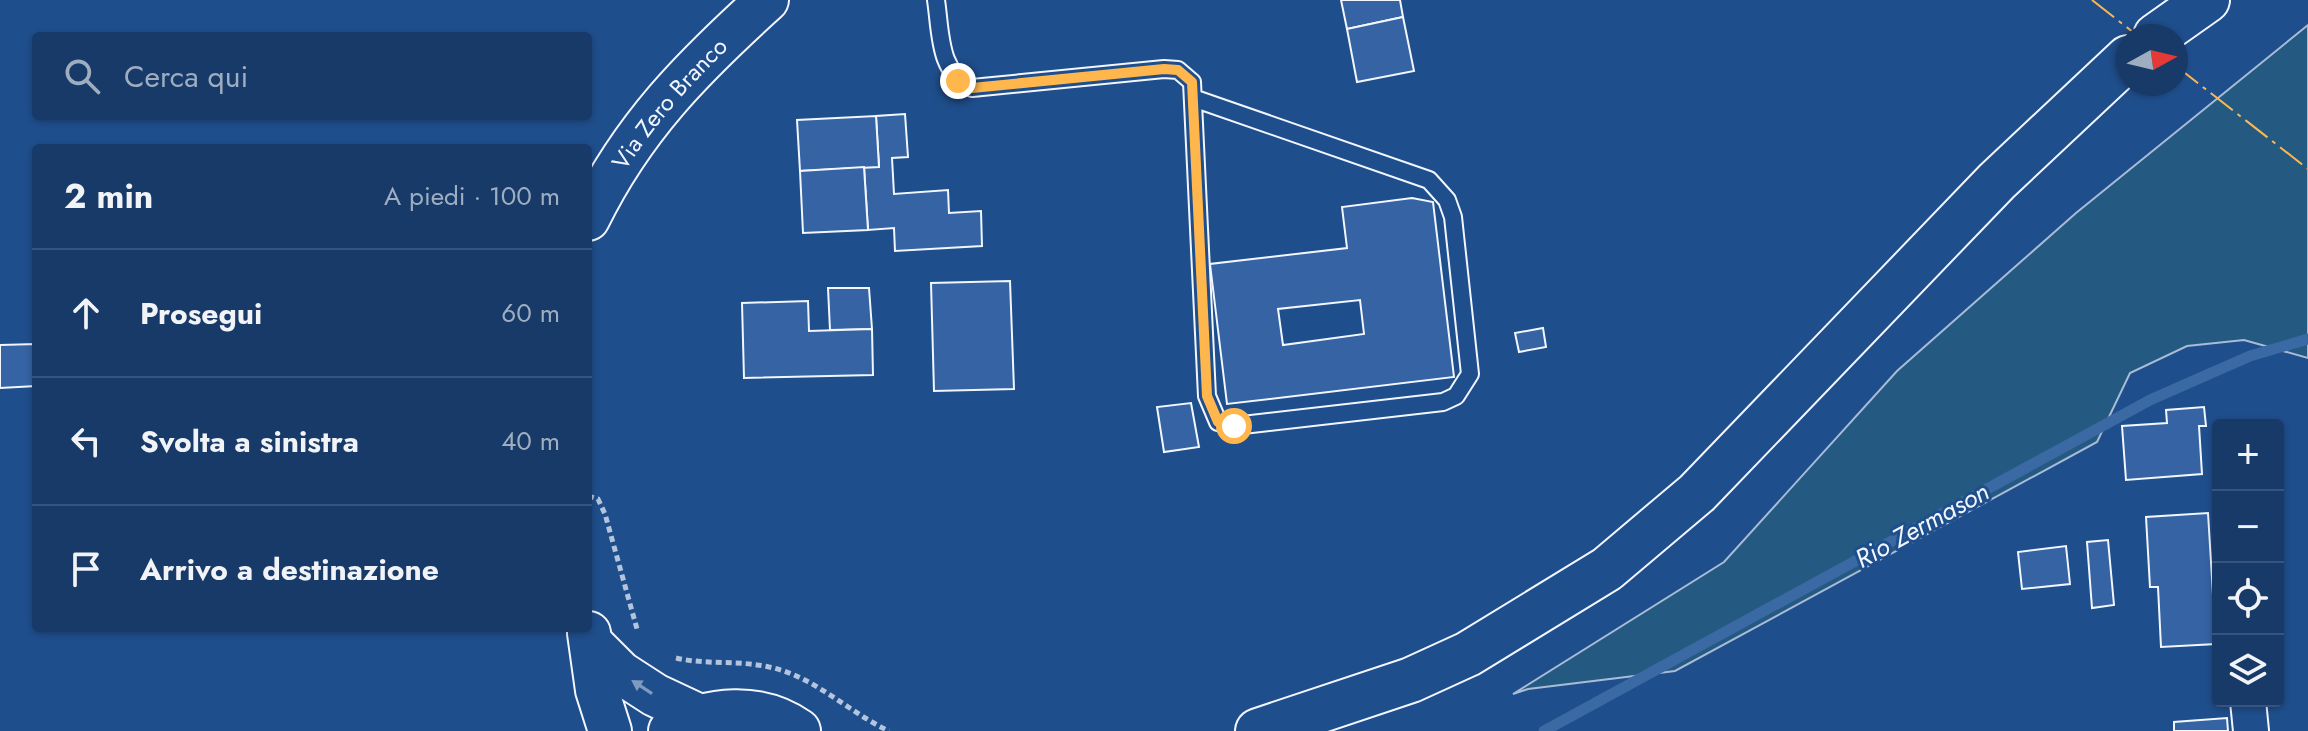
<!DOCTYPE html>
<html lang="it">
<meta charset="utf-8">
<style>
:root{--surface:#173a69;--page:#244571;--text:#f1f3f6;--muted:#9eadc0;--line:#36547d}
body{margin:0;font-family:Jost,sans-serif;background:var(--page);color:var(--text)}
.controls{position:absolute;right:24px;bottom:24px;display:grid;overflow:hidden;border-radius:8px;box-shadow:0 2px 6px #0004}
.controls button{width:72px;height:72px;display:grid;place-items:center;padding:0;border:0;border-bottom:2px solid var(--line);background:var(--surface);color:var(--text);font:40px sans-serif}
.compass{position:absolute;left:2116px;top:24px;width:72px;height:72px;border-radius:50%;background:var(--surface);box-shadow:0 2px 6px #0004;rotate:82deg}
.stop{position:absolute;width:24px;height:24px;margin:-18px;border:6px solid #ffb74d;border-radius:50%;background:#fff}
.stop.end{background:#ffb74d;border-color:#fff;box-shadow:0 2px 8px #0008}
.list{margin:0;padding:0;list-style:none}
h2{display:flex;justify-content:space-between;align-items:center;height:104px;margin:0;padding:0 32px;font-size:34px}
h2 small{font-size:26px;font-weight:400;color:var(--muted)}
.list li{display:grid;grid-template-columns:52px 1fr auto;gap:24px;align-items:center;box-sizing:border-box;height:128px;padding:0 32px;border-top:2px solid var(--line)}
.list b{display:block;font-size:30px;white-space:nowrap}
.list em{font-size:26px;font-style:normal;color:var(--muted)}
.icon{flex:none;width:44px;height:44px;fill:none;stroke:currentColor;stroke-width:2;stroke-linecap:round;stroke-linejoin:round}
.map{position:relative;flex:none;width:2308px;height:731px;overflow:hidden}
.search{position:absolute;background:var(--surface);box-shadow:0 2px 6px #0004;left:32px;top:32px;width:560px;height:88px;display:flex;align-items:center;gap:20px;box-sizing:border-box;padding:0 28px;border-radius:8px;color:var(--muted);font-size:30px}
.panel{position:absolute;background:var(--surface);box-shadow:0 2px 6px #0004;left:32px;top:144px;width:560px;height:488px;border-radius:8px}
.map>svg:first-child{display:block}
.green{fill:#245a82;stroke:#a8bbd7;stroke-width:2}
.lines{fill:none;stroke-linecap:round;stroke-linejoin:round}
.stream{stroke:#3b69a3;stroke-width:11}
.building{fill:#3563a3;stroke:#f2f6ff;stroke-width:2;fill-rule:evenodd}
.service-casing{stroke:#f2f6ff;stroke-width:20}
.minor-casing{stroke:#f2f6ff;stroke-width:38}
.tertiary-casing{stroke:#f2f6ff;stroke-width:46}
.secondary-casing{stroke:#f2f6ff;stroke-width:48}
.path{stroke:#b3c4dc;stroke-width:5;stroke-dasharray:6 4;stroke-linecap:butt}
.service{stroke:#1f4e8c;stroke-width:16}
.minor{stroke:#1f4e8c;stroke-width:34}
.tertiary{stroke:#1f4e8c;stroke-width:42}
.secondary{stroke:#1f4e8c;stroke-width:44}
.power{stroke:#ffb74d;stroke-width:2;stroke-dasharray:28 6 4 6;stroke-linecap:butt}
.oneway{fill:#7e9ac0}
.route{stroke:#ffb74d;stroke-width:10}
.labels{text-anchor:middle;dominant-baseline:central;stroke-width:6;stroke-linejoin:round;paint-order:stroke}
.street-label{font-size:24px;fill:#f2f6ff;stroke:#1f4e8c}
.water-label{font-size:26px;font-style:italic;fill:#f2f6ff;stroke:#1f4e8c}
</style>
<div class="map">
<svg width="2308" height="731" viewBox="0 0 2308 731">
<rect width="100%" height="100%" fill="#1f4e8c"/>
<path class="green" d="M2308,25V358L2244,340L2187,346L2130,373L2097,442L1675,671L1528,689L1513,694L1724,562L1897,371L2076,213Z"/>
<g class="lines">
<path class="stream" d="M1544,731L2150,400L2250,356L2308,339"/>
</g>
<g class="building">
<path d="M1341,0H1400L1403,17L1347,29Z"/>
<path d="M1403,17L1414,71L1357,82L1347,29Z"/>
<path d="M905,114L908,157L892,158L894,194L948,190L949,213L981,211L982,246L895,251L894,228L868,230L864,167H879L876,116Z"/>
<path d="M876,116L879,167L800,171L797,120Z"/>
<path d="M864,167L868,230L803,233L800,171Z"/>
<path d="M1412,198L1433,202L1454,377L1227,404L1210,264L1347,248L1342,207ZM1360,300L1364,334L1283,345L1278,309Z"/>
<path d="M1010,281L1014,389L934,391L931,283Z"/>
<path d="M828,288H869L872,329L830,330Z"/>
<path d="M808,301L809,331L872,329L873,375L744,378L742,303Z"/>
<path d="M1543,328L1546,347L1519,352L1515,333Z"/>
<path d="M36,344V386L0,388V345Z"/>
<path d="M1191,403L1199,447L1164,452L1157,407Z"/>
<path d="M2204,407L2206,426H2199L2202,474L2126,480L2122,426L2167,423L2166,410Z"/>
<path d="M2208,513L2216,644L2161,647L2158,587H2150L2146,517Z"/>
<path d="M2108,540L2114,605L2092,608L2087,542Z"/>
<path d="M2066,546L2070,584L2022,589L2018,552Z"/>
<path d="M2227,718L2228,731H2174V722Z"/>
</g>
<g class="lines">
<defs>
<path id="service" d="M936,0C941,33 938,72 972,88L1164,69L1178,70L1192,82L1207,396L1218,422L1234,426L1443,402L1456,396L1470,374L1453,217L1447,200L1429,180L1193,98"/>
<path id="minor" d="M2248,701L2251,731"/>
<g id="tertiary">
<path id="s1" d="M588,219C633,127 692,68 767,0"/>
<path d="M589,633L597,690L610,731"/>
<path d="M592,644L621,673L655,695L702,717"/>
</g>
<g id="secondary">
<path d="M2156,36L2207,0"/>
<path d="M671,731C708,708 760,704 798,731"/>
<path d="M1258,731L1411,680L1468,654L1607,569L1697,493L1997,181L2128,58"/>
</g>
</defs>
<use href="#service" class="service-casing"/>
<use href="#minor" class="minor-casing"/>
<use href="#tertiary" class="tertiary-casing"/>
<use href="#secondary" class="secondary-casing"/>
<g class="path">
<path d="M588,496L598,499L605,514L637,629"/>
<path d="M676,658C706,665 738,660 769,667C814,676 848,712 889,731"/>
</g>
<use href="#service" class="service"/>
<use href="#minor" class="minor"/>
<use href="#tertiary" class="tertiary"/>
<use href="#secondary" class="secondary"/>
<g class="power">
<path d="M2092,0L2138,36"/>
<path d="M2176,66L2308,169"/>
</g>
</g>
<defs><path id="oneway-solid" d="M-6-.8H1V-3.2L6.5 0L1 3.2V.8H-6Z" transform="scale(2)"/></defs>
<use class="oneway" href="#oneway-solid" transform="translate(642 687) rotate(-147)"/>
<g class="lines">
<path class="route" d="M958,81L972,88L1164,69L1178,70L1192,82L1207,396L1218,422L1234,426"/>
</g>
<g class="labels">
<g class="street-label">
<text stroke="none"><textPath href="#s1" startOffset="142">Via Zero Branco</textPath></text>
</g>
<g class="water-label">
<text transform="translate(1922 525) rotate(-29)">Rio Zermason</text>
</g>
</g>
</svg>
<div class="controls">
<button>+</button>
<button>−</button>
<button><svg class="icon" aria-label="locate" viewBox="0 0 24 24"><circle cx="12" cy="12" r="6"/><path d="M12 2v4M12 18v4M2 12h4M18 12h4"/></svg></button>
<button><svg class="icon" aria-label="layers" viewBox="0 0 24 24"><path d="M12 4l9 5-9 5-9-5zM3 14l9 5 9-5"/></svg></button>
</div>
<svg class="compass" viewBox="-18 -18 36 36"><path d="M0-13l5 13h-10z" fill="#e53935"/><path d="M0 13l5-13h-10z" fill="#9eadc0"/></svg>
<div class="stop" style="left:1234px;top:426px"></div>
<div class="stop end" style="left:958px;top:81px"></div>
<div class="search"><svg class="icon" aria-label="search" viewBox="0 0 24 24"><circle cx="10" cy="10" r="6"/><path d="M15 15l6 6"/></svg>Cerca qui</div>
<section class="panel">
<h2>2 min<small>A piedi · 100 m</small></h2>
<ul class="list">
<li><svg class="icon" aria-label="ahead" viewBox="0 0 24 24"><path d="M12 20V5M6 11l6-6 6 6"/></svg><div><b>Prosegui</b></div><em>60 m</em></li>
<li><svg class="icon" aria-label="left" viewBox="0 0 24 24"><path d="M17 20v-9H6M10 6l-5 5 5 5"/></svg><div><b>Svolta a sinistra</b></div><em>40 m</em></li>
<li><svg class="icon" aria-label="arrive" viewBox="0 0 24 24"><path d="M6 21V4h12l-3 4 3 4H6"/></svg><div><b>Arrivo a destinazione</b></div></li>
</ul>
</section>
</div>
